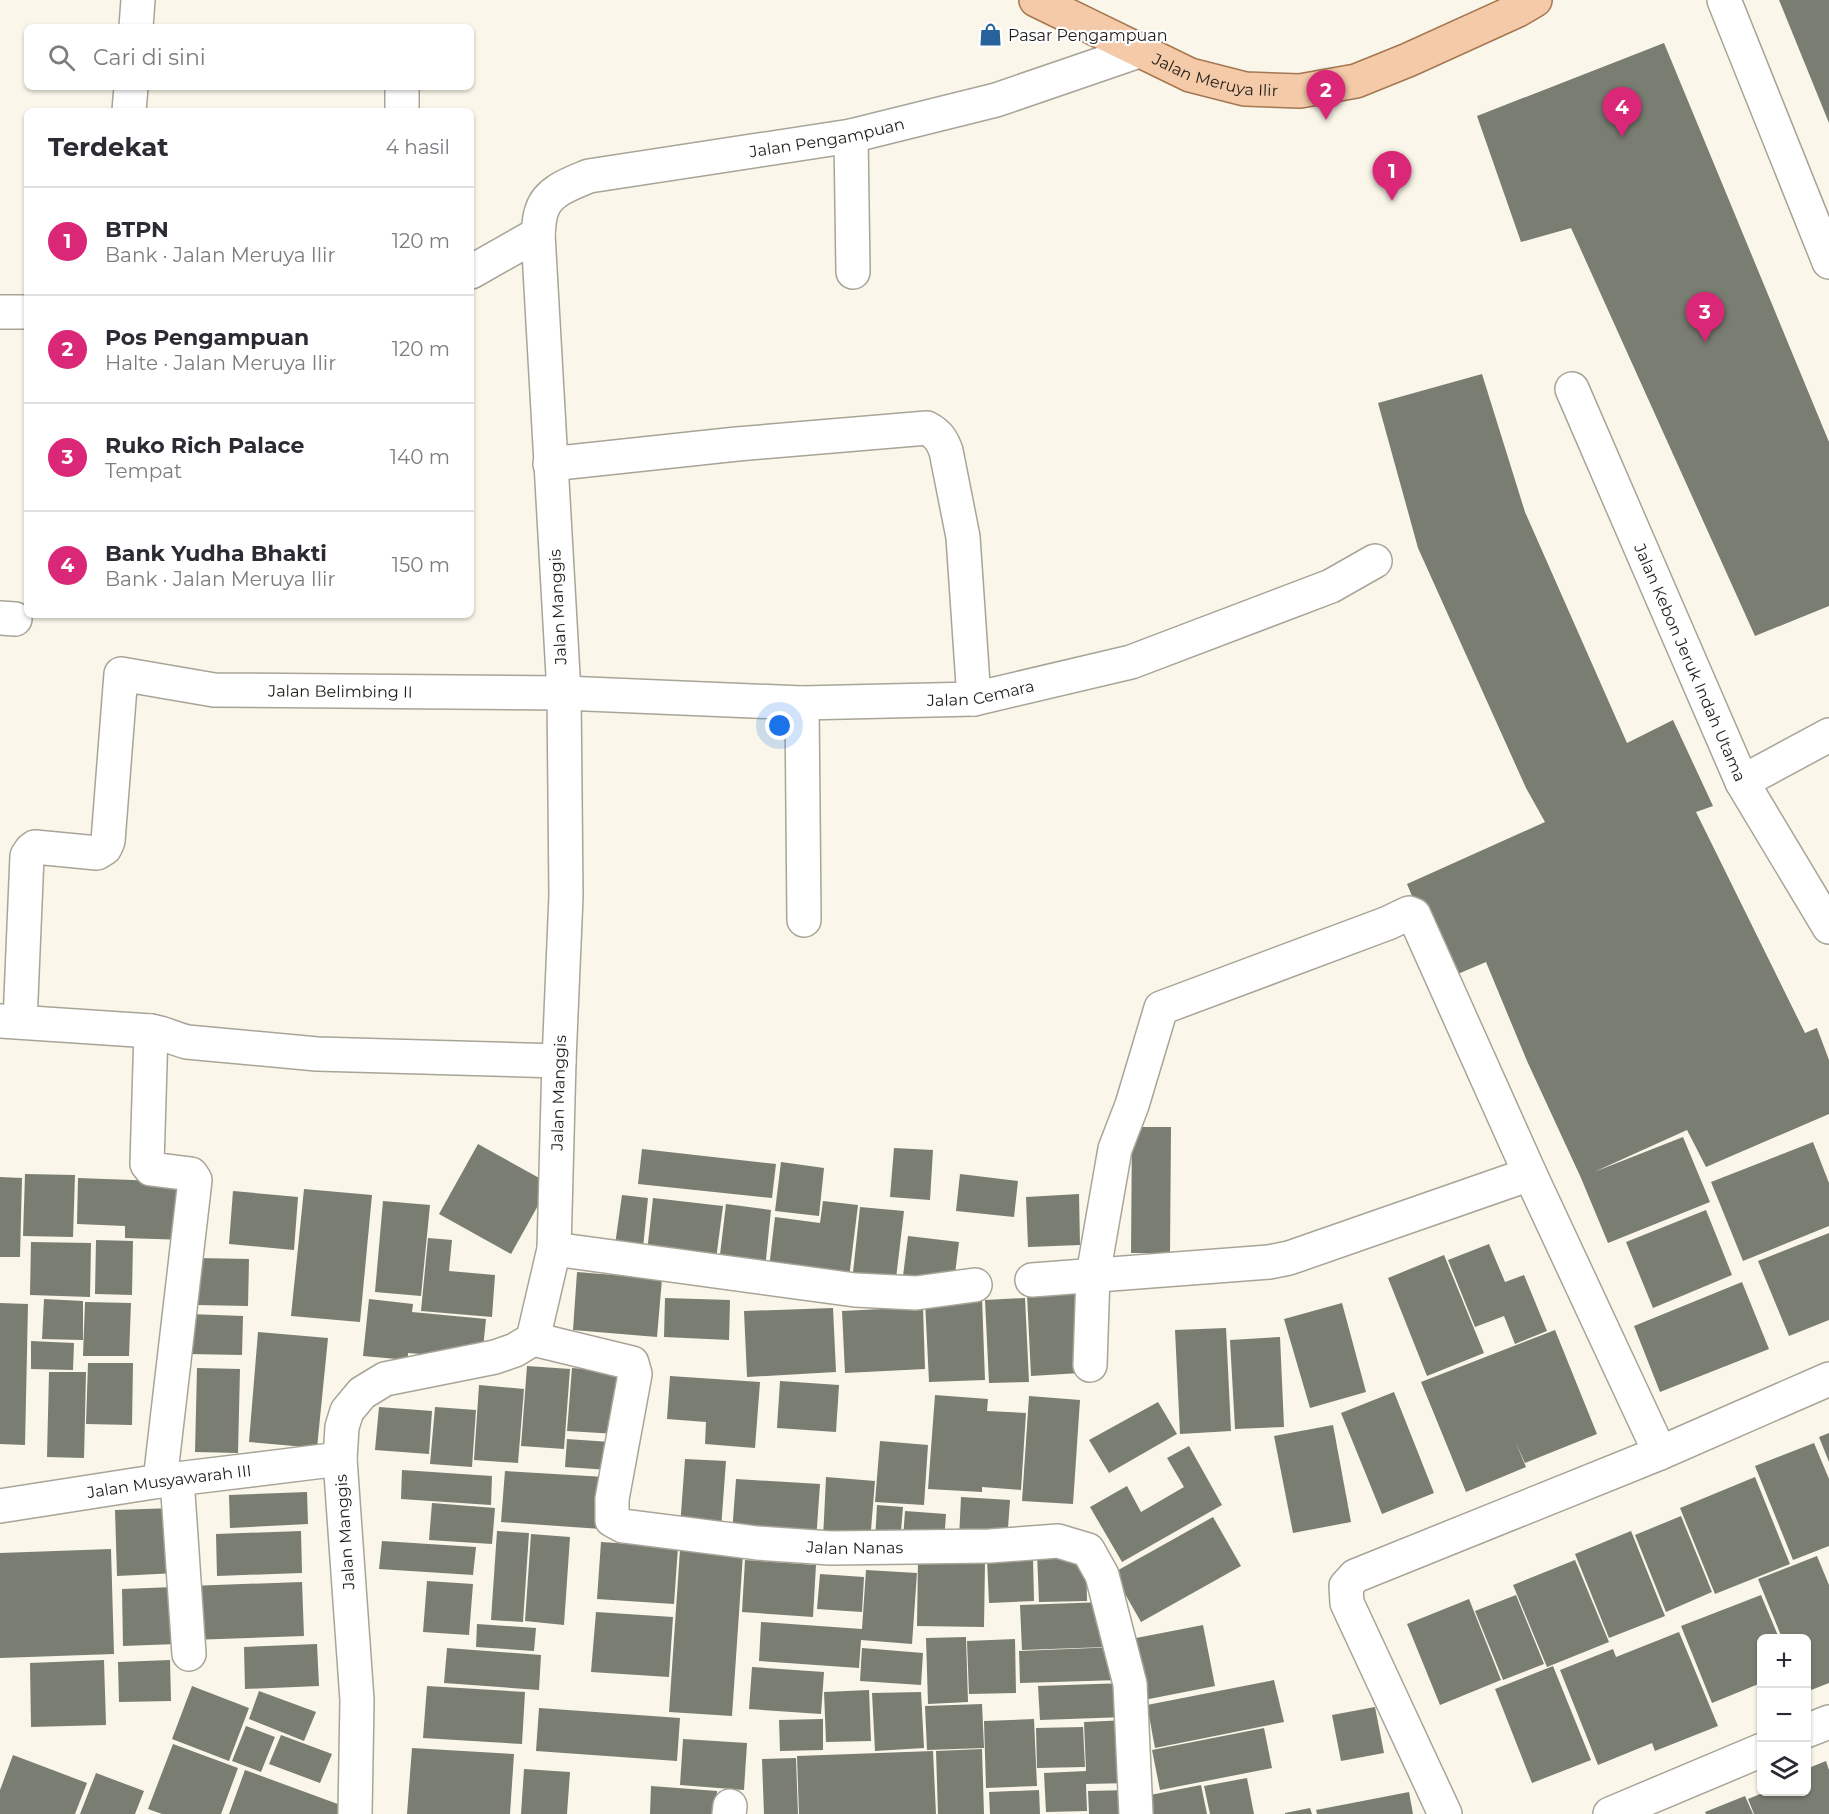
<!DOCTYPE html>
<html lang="id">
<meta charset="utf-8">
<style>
:root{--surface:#fff;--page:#f7f7f7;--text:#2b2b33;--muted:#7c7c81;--line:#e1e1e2;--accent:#db2777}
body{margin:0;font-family:Montserrat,sans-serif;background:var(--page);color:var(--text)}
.controls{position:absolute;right:18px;bottom:18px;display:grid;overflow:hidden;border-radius:9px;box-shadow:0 2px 4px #0004}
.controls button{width:54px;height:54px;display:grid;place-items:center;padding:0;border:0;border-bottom:2px solid var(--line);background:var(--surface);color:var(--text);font:30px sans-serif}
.you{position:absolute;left:780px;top:726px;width:21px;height:21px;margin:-15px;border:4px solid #fff;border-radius:50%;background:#1a73e8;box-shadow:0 0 0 9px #1a73e833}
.badge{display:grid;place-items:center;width:39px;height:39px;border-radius:50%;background:var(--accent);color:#fff;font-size:20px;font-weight:700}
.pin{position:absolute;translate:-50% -50px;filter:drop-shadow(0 2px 3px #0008)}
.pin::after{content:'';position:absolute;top:32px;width:21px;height:18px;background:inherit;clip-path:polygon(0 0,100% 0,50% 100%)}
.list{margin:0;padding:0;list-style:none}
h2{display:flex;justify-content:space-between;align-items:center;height:78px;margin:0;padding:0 24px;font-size:26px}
h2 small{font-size:20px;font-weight:400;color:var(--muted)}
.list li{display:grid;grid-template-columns:39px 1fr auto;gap:18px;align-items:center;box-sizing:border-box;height:108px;padding:0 24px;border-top:2px solid var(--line)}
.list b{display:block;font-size:22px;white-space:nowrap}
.list p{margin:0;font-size:20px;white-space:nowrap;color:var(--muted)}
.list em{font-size:20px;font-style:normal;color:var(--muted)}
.icon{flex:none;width:33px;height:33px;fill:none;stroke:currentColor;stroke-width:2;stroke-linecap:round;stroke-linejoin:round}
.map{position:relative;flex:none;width:1829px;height:1814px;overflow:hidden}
.search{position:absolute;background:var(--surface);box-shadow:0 2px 4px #0004;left:24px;top:24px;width:450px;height:66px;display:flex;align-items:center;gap:15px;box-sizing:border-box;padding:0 21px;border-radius:9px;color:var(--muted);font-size:22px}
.panel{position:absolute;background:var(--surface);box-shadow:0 2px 4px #0004;left:24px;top:108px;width:450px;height:510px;border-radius:9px}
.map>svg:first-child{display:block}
.building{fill:#7a7e72}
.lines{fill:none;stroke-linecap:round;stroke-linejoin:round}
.minor-casing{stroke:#a8a498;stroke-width:36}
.major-casing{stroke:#a47651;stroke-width:36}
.minor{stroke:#fff;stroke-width:33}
.major{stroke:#f4caa9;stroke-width:33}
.labels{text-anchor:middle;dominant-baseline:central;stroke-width:4.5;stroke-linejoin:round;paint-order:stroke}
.poi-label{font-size:16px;fill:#1f1d19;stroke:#fff;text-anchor:start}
.street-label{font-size:16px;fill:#1f1d19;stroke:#fff}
</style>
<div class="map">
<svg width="1829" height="1814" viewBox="0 0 1829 1814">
<rect width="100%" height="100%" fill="#faf6e9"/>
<g class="building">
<path d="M1779,0H1829V123Z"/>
<path d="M1664,43L1829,442V606L1755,636L1571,228L1521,242L1477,116Z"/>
<path d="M1482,374L1525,512L1627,743L1673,720L1713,806L1696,812L1805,1033L1817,1028L1829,1060V1114L1706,1167L1687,1130L1594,1172L1683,1137L1710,1202L1608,1243L1581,1178L1527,1061L1486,962L1446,979L1407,884L1545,822L1526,788L1418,548L1378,403Z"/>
<path d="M1132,1127H1171L1170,1253H1131Z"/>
<path d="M1813,1142L1829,1183V1226L1743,1261L1711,1182Z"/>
<path d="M478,1144L550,1184L511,1254L439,1214Z"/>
<path d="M894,1148L933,1150L930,1200L890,1197Z"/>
<path d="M642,1149L776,1164L772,1198L638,1184Z"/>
<path d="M781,1162L824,1168L819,1216L775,1211Z"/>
<path d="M25,1174L75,1175L73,1237L23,1236Z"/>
<path d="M960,1174L1018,1181L1014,1217L956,1211Z"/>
<path d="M0,1177L22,1178L20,1257H0Z"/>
<path d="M78,1178L187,1182L186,1240L125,1238V1226L77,1224Z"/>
<path d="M304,1189L372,1195L360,1322L291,1316Z"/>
<path d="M233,1191L298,1197L294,1250L229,1244Z"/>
<path d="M1079,1194L1080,1245L1028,1247L1026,1197Z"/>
<path d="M622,1195L648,1198L643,1248L615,1245Z"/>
<path d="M653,1198L723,1206L716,1259L647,1252Z"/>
<path d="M383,1201L430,1205L421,1296L375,1292Z"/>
<path d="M823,1201L858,1205L849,1278L769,1268L775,1217L820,1223Z"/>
<path d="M726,1204L771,1210L765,1269L719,1263Z"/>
<path d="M860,1207L904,1211L895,1287L852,1282Z"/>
<path d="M1706,1210L1732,1275L1653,1308L1626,1242Z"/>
<path d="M1829,1233V1320L1789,1336L1758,1261Z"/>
<path d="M908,1236L959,1242L954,1282L903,1276Z"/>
<path d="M428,1238L452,1240L449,1271L495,1275L492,1317L421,1311Z"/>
<path d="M96,1240L133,1241L132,1295L95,1294Z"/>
<path d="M31,1242L91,1243L90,1297L30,1295Z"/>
<path d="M1489,1244L1505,1282L1524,1275L1547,1331L1515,1344L1504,1316L1475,1327L1448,1260Z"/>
<path d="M1444,1255L1484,1353L1427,1376L1388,1278Z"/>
<path d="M198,1258L249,1259L248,1306L197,1305Z"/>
<path d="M577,1272L662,1279L657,1337L573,1330Z"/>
<path d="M1742,1282L1769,1349L1660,1392L1634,1326Z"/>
<path d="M1076,1292L1080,1373L1031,1376L1027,1294Z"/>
<path d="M665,1298L730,1300L729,1340L664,1337Z"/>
<path d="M982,1298L985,1380L929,1382L925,1301Z"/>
<path d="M1025,1298L1029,1382L989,1383L985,1300Z"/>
<path d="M44,1299L83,1301V1340L42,1339Z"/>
<path d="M369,1299L413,1304L412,1312L486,1319L482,1359L408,1353V1360L363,1356Z"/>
<path d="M85,1302L131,1303L129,1356H83Z"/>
<path d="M0,1303L28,1304L25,1445L0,1444Z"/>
<path d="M1342,1303L1366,1392L1310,1408L1284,1319Z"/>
<path d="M923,1307L925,1369L845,1373L842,1311Z"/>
<path d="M833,1308L836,1372L747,1377L744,1311Z"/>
<path d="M189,1314L243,1316L242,1355L188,1354Z"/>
<path d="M1226,1328L1231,1431L1180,1434L1175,1330Z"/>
<path d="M1555,1330L1597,1434L1525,1463L1515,1441L1526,1467L1466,1492L1421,1382Z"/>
<path d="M258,1332L328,1338L317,1448L249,1442Z"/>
<path d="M1280,1337L1284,1427L1235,1429L1230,1340Z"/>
<path d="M31,1341L74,1343L73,1370L31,1369Z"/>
<path d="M88,1363H133L132,1425L86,1424Z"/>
<path d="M527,1366L570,1369L564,1449L521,1446Z"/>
<path d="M197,1368L240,1369L238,1453L195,1452Z"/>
<path d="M572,1368L622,1372L617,1434L567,1431Z"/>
<path d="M49,1372H86L84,1458L47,1457Z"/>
<path d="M670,1376L760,1382L755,1448L705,1444L706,1422L667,1419Z"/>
<path d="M780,1381L839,1385L836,1432L777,1428Z"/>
<path d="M479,1385L524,1389L518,1463L474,1460Z"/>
<path d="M1394,1392L1434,1493L1382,1514L1341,1413Z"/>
<path d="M935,1395L988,1399L987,1411L1026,1413L1021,1490L982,1487V1492L928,1489Z"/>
<path d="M1029,1396L1080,1400L1073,1504L1022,1501Z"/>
<path d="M1158,1402L1177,1434L1109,1473L1089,1440Z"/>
<path d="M379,1407L432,1411L429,1454L375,1450Z"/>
<path d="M435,1407L476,1410L472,1467L430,1464Z"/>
<path d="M1333,1425L1351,1522L1293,1533L1274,1436Z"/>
<path d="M1829,1433V1462L1819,1437Z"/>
<path d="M567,1439L610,1442L609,1470L565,1467Z"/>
<path d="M880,1441L928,1445L924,1505L875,1502Z"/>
<path d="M1814,1443L1829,1479V1546L1793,1560L1755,1466Z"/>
<path d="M1189,1446L1222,1505L1122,1562L1090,1507L1127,1486L1141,1512L1184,1487L1167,1458Z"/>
<path d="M685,1459L726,1461L721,1529L680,1527Z"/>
<path d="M402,1470L492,1476L491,1505L401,1499Z"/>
<path d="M505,1471L605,1477L601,1529L501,1522Z"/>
<path d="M826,1477L875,1481L870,1542L823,1539Z"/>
<path d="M1755,1477L1790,1564L1715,1594L1680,1508Z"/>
<path d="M736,1479L820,1484L816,1541L732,1534Z"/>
<path d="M307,1492L308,1524L230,1528L229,1495Z"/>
<path d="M961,1497L1010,1500L1007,1542L959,1538Z"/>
<path d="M432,1503L495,1508L492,1544L429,1540Z"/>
<path d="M877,1505L903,1507L900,1543L875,1541Z"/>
<path d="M174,1508L177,1573L117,1576L115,1510Z"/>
<path d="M905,1511L946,1514L944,1542L903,1539Z"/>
<path d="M1681,1516L1712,1592L1666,1612L1635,1535Z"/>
<path d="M1213,1517L1241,1566L1141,1622L1113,1573Z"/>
<path d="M301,1531L302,1573L217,1576L216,1534Z"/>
<path d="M497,1531L529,1533L523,1622L491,1620Z"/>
<path d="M1631,1531L1665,1616L1609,1638L1575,1554Z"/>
<path d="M531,1534L570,1537L564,1625L525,1621Z"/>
<path d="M382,1541L476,1547L473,1575L379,1569Z"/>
<path d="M601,1542L678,1547L674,1604L597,1599Z"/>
<path d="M111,1549L114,1654L0,1658V1553Z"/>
<path d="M680,1550L743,1554L732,1716L669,1712Z"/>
<path d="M1086,1551L1087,1601L1039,1602L1037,1553Z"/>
<path d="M1817,1556L1829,1585V1683L1806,1692V1638H1782L1758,1579Z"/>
<path d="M1033,1557L1034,1601L989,1603L987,1559Z"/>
<path d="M745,1560L816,1565L813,1617L742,1612Z"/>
<path d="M918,1560L985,1561L984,1627L917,1626Z"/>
<path d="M1575,1560L1609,1642L1547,1667L1513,1585Z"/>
<path d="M866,1570L917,1573L912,1644L861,1640L859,1668L759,1661L761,1622L862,1629Z"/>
<path d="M820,1574L864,1577L862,1612L817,1609Z"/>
<path d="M427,1581L473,1584L469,1635L423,1632Z"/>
<path d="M302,1582L304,1636L190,1640L188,1586Z"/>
<path d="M174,1587L177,1644L123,1646L122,1589Z"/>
<path d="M1516,1595L1544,1664L1503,1680L1475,1611Z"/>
<path d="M1761,1595L1779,1638H1761V1683L1712,1703L1681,1626Z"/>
<path d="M1469,1599L1501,1680L1440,1705L1407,1624Z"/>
<path d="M1106,1602L1107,1647L1022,1650L1020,1605Z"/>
<path d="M596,1612L673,1617L669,1677L591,1672Z"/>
<path d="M477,1624L536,1628L534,1651L476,1647Z"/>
<path d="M1203,1625L1215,1686L1144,1700L1131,1639Z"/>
<path d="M1679,1632L1718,1726L1655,1751L1652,1743L1598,1765L1560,1670L1613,1649L1616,1657Z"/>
<path d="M966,1637L968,1702L928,1704L926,1638Z"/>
<path d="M1015,1639L1016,1693L969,1694L967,1641Z"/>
<path d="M317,1644L319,1686L245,1689L244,1647Z"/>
<path d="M1118,1647L1120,1680L1020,1683L1019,1651Z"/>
<path d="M447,1648L541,1655L539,1690L444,1683Z"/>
<path d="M862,1648L923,1653L921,1685L860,1681Z"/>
<path d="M104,1660L106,1725L31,1727L30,1663Z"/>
<path d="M170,1660L171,1701L119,1702L118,1662Z"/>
<path d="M1553,1666L1591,1760L1532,1783L1495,1689Z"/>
<path d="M752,1667L824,1672L821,1714L749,1709Z"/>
<path d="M1274,1680L1284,1722L1155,1748L1147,1705Z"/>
<path d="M1125,1683L1126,1717L1040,1720L1038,1686Z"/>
<path d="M192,1686L249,1708L229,1761L172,1739Z"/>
<path d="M427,1686L525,1692L522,1744L423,1738Z"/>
<path d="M869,1690L871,1741L826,1742L824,1692Z"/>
<path d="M259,1691L316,1712L304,1741L249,1719Z"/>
<path d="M921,1692L924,1748L875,1751L872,1693Z"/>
<path d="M982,1704L984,1748L927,1750L925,1706Z"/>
<path d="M1375,1707L1384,1753L1341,1761L1332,1715Z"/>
<path d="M539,1708L680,1718L677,1761L536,1751Z"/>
<path d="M823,1719V1750L780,1751L779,1720Z"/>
<path d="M1034,1719L1037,1786L986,1788L984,1721Z"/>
<path d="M1128,1720L1131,1783L1086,1784L1087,1811L1046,1812L1044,1773L1086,1771L1084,1722Z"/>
<path d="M246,1726L275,1737L261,1772L232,1761Z"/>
<path d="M1083,1727L1085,1767L1037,1768L1036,1728Z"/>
<path d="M1264,1728L1272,1768L1160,1790L1152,1750Z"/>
<path d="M281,1735L332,1754L320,1783L269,1764Z"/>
<path d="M683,1739L747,1743L744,1790L680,1785Z"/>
<path d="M173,1744L238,1768L221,1814H162L148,1809Z"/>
<path d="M412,1748L514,1754L510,1814H407Z"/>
<path d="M982,1749L984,1814H938L936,1751Z"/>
<path d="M933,1751L936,1814H799L797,1756Z"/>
<path d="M13,1755L87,1783L75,1814H0V1790Z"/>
<path d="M796,1758L798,1814H764L762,1759Z"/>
<path d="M1826,1761L1829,1770V1814H1754L1748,1799L1765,1792H1806V1769Z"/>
<path d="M524,1769L570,1772L567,1814H521Z"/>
<path d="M245,1770L346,1807L343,1814H229Z"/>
<path d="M96,1773L144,1791L135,1814H80Z"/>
<path d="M1247,1778L1254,1814H1210L1204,1786Z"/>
<path d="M1201,1785L1207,1814H1149L1145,1796Z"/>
<path d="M651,1786L717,1791L716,1814H650Z"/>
<path d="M1039,1790L1040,1814H990L989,1792Z"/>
<path d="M1130,1790L1131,1814H1089L1088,1791Z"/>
<path d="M1409,1792L1413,1814H1317L1316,1810Z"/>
<path d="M1745,1796L1753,1814H1706L1705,1812Z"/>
<path d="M1310,1808L1312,1814H1285V1813Z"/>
</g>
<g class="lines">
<defs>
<g id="minor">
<path d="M1724,0L1829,262"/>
<path d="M136,27L138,0"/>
<path d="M402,87V111"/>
<path d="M129,111L131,87"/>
<path d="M851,136L853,272"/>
<path d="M471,272L538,234"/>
<path d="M0,312H27"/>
<path id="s1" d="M1572,389L1742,782L1829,927"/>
<path d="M550,464L737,444L927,428C938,434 942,440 946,451L963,537L974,699"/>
<path d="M0,618L15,619"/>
<path d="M802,703L804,920"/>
<path d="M1742,782L1829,735"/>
<path d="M0,1021L151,1031C164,1033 175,1039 187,1042L317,1054L559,1061"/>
<path id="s2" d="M20,1022L27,856L31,850L35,847L97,853L105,848L108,841L121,674L214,690L564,693L802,703L974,699L1131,662L1331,586L1375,561"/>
<path d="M151,1031L147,1164L151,1169L191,1174L195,1180L160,1481"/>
<path d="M554,1249L855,1290L916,1293L975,1285"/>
<path d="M1032,1280L1269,1262L1289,1258L1530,1174"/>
<path id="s3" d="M533,1339L632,1363L635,1374L612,1499V1520L623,1526L757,1543L831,1548L990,1546L1058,1541L1088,1550L1102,1575L1130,1684L1136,1814"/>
<path d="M1090,1365L1093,1275L1115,1149L1132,1105L1161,1008L1388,923L1409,913L1414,915L1530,1174L1660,1453"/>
<path d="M177,1479L189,1654"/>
<path id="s4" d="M0,1506L160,1481L340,1459"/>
<path d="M1806,1731L1829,1722"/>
<path id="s5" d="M355,1814L357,1700L340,1459L342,1427L347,1411L362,1393L385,1379L495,1357L515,1350L533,1339L554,1249L559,1061L566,896L564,693L538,234C539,226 539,217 542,210C548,191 572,183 589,176L851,136L996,100L1139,51"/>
<path d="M729,1814L730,1806"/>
<path d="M1445,1814L1347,1603L1346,1586L1355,1576L1660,1453L1829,1379"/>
<path d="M1610,1814L1762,1750"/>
</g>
<g id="major">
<path id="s6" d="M1036,0L1190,75L1245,89L1300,91L1356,81L1408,60L1518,10L1535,0"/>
</g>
</defs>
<use href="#minor" class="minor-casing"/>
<use href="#major" class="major-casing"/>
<use href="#minor" class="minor"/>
<use href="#major" class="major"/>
</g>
<defs>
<symbol id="shop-bare" viewBox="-9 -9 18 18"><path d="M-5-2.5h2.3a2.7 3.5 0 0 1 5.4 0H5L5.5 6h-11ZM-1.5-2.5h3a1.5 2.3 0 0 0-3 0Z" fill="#27639a" stroke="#fff" stroke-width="2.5" paint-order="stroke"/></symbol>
</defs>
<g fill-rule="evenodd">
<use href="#shop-bare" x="974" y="18" width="33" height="33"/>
</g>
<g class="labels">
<g class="poi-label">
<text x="1008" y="35">Pasar Pengampuan</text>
</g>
<g class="street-label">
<text stroke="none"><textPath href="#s6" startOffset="196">Jalan Meruya Ilir</textPath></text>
<text stroke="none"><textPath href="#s5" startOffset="2043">Jalan Pengampuan</textPath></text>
<text transform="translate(558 607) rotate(-93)">Jalan Manggis</text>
<text stroke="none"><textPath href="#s1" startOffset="298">Jalan Kebon Jeruk Indah Utama</textPath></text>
<text stroke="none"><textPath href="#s2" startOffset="646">Jalan Belimbing II</textPath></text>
<text stroke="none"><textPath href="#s2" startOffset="1287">Jalan Cemara</textPath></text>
<text stroke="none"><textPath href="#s5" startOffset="858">Jalan Manggis</textPath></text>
<text stroke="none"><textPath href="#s4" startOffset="171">Jalan Musyawarah III</textPath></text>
<text transform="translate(345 1532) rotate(-94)">Jalan Manggis</text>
<text stroke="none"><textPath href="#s3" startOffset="507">Jalan Nanas</textPath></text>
</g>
</g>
</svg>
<div class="controls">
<button>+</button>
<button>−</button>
<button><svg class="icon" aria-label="layers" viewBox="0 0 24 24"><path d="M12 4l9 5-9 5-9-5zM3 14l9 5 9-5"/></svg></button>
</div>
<div class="you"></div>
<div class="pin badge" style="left:1392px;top:201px">1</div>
<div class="pin badge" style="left:1326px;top:120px">2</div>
<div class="pin badge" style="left:1705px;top:342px">3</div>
<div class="pin badge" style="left:1622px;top:137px">4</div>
<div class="search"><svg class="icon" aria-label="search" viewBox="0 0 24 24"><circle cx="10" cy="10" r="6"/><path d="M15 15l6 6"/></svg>Cari di sini</div>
<section class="panel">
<h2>Terdekat<small>4 hasil</small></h2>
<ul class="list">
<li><span class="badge">1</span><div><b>BTPN</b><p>Bank · Jalan Meruya Ilir</p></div><em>120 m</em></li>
<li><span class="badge">2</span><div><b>Pos Pengampuan</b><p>Halte · Jalan Meruya Ilir</p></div><em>120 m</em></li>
<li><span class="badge">3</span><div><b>Ruko Rich Palace</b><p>Tempat</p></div><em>140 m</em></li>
<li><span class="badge">4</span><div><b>Bank Yudha Bhakti</b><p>Bank · Jalan Meruya Ilir</p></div><em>150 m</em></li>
</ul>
</section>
</div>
